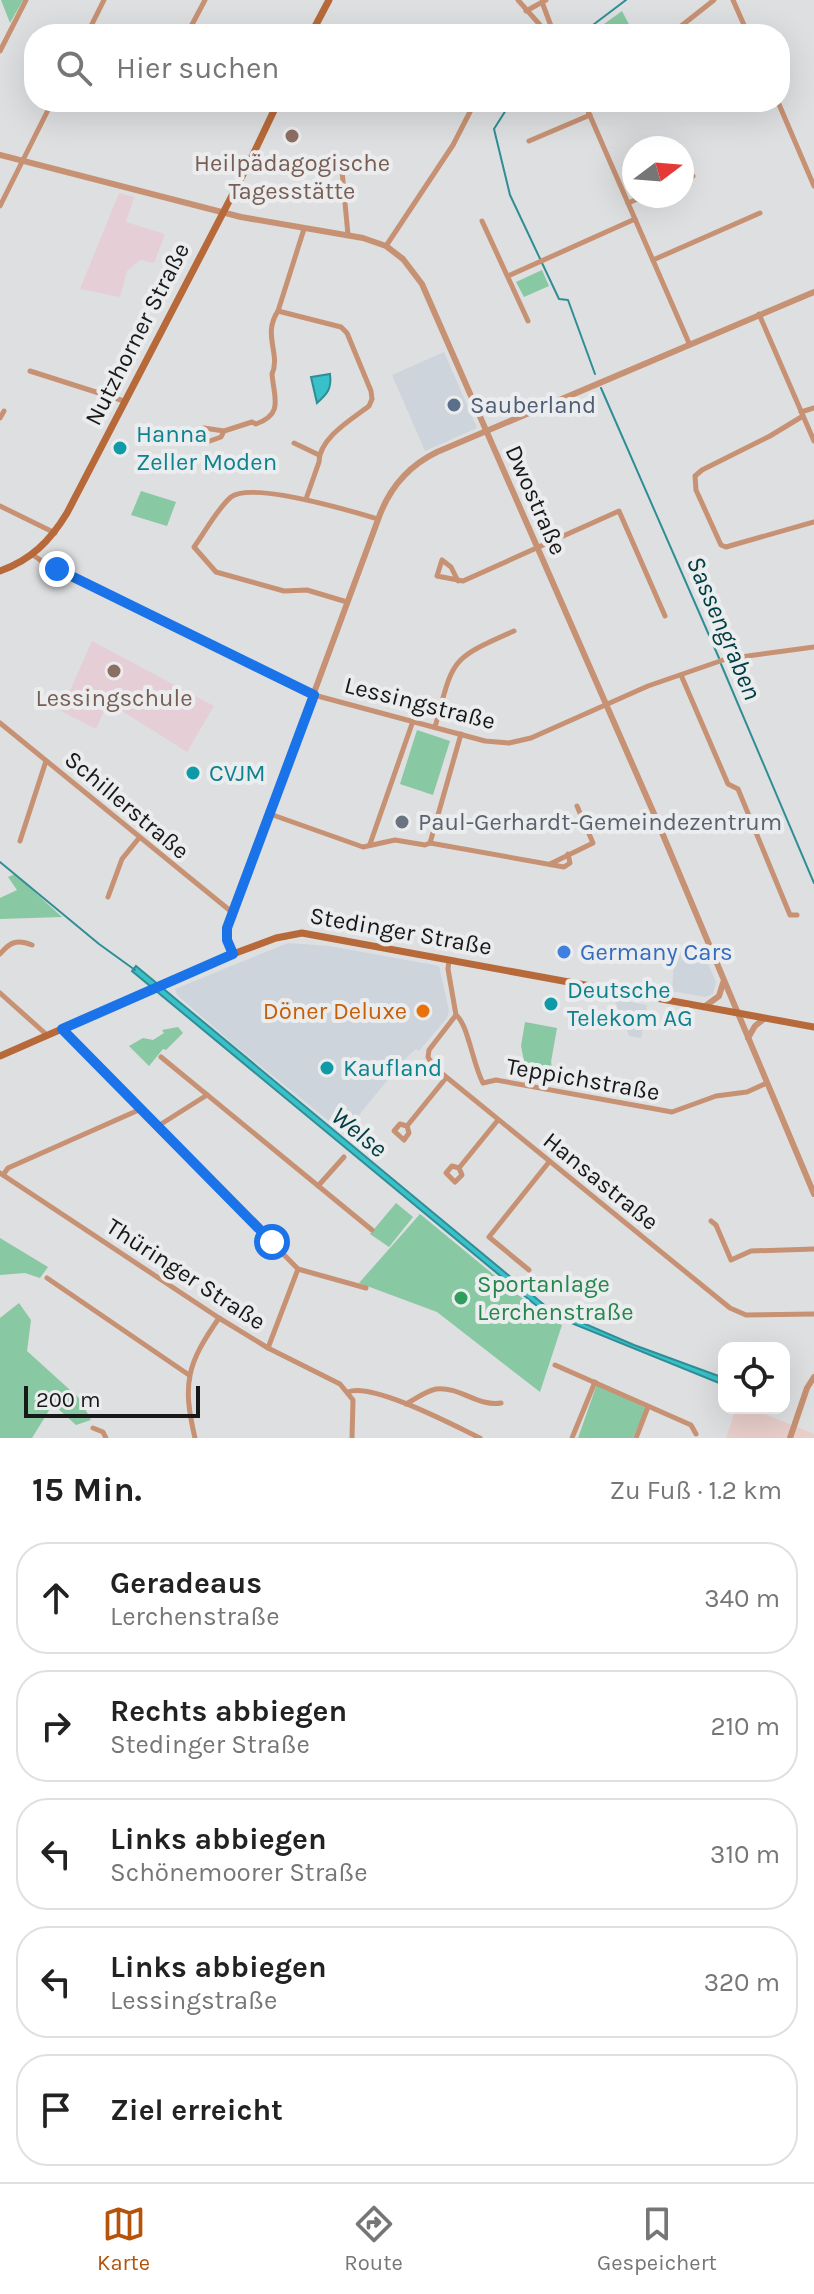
<!DOCTYPE html>
<html lang="de">
<meta charset="utf-8">
<style>
:root{--surface:#fff;--page:#f6f6f6;--text:#222;--muted:#767676;--line:#e0e0e0;--accent:#b45309}
body{margin:0;font-family:Karla,sans-serif;background:var(--page);color:var(--text)}
.controls{position:absolute;right:24px;bottom:24px;display:grid;overflow:hidden;border-radius:16px;box-shadow:0 8px 32px #0002}
.controls button{width:72px;height:72px;display:grid;place-items:center;padding:0;border:0;border-bottom:2px solid var(--line);background:var(--surface);color:var(--text);font:40px sans-serif}
.compass{position:absolute;left:622px;top:136px;width:72px;height:72px;border-radius:50%;background:var(--surface);box-shadow:0 8px 32px #0002;rotate:74deg}
.scale{position:absolute;left:24px;bottom:20px;width:176px;box-sizing:border-box;padding-left:8px;border:4px solid #181819;border-top:0;font-size:22px;line-height:28px;white-space:nowrap;color:#181819;-webkit-text-stroke:6px #ebecee;paint-order:stroke}
.stop{position:absolute;width:24px;height:24px;margin:-18px;border:6px solid #1a73e8;border-radius:50%;background:#fff}
.stop.end{background:#1a73e8;border-color:#fff;box-shadow:0 2px 8px #0008}
.list{margin:0;padding:0;list-style:none}
h2{display:flex;justify-content:space-between;align-items:center;height:104px;margin:0;padding:0 32px;font-size:34px}
h2 small{font-size:26px;font-weight:400;color:var(--muted)}
.list li{display:grid;grid-template-columns:52px 1fr auto;gap:24px;align-items:center;box-sizing:border-box;height:112px;margin:0 16px 16px;padding:0 16px;border:2px solid var(--line);border-radius:32px}
.list b{display:block;font-size:30px;white-space:nowrap}
.list p{margin:0;font-size:26px;white-space:nowrap;color:var(--muted)}
.list em{font-size:26px;font-style:normal;color:var(--muted)}
.icon{flex:none;width:44px;height:44px;fill:none;stroke:currentColor;stroke-width:2;stroke-linecap:round;stroke-linejoin:round}
.map{position:relative;flex:none;width:814px;height:1438px;overflow:hidden}
.search{position:absolute;background:var(--surface);box-shadow:0 8px 32px #0002;left:24px;right:24px;top:24px;height:88px;display:flex;align-items:center;gap:20px;box-sizing:border-box;padding:0 28px;border-radius:32px;color:var(--muted);font-size:30px}
.sheet{height:744px;background:var(--surface)}
nav{display:flex;justify-content:space-around;align-items:center;box-sizing:border-box;height:112px;border-top:2px solid var(--line);background:var(--surface);font-size:22px;color:var(--muted)}
nav a{display:grid;justify-items:center;gap:4px}
nav .on{color:var(--accent)}
.map>svg:first-child{display:block}
.built{fill:#cdd4db}
.industrial{fill:#e9ceca}
.education{fill:#e6ced7}
.green{fill:#88c8a2}
.water{fill:#39c1ca;stroke:#2f8e95;stroke-width:2}
.lines{fill:none;stroke-linecap:round;stroke-linejoin:round}
.stream{stroke:#2f8e95;stroke-width:2}
.minor{stroke:#c79173;stroke-width:5}
.tertiary{stroke:#c79173;stroke-width:6}
.secondary{stroke:#b7693a;stroke-width:7}
.route{stroke:#1a73e8;stroke-width:10}
.education-dot{fill:#8d6e63;stroke:#ebecee;stroke-width:3}
.service-dot{fill:#5c6f8a;stroke:#ebecee;stroke-width:3}
.culture-dot{fill:#0f9aa8;stroke:#ebecee;stroke-width:3}
.worship-dot{fill:#6b7280;stroke:#ebecee;stroke-width:3}
.shop-dot{fill:#3f7fe0;stroke:#ebecee;stroke-width:3}
.food-dot{fill:#e8710a;stroke:#ebecee;stroke-width:3}
.leisure-dot{fill:#2e9e5b;stroke:#ebecee;stroke-width:3}
.labels{text-anchor:middle;dominant-baseline:central;stroke-width:8;stroke-linejoin:round;paint-order:stroke}
.education-label{font-size:24px;fill:#785e54;stroke:#ebecee}
.street-label{font-size:24px;fill:#181819;stroke:#ebecee}
.service-label{font-size:24px;fill:#4e5e75;stroke:#ebecee;text-anchor:start}
.culture-label{font-size:24px;fill:#0d838f;stroke:#ebecee;text-anchor:start}
.worship-label{font-size:24px;fill:#5b616d;stroke:#ebecee;text-anchor:start}
.shop-label{font-size:24px;fill:#366cbe;stroke:#ebecee;text-anchor:start}
.food-label{font-size:24px;fill:#c56008;stroke:#ebecee;text-anchor:end}
.leisure-label{font-size:24px;fill:#27864d;stroke:#ebecee;text-anchor:start}
.water-label{font-size:26px;font-style:italic;fill:#003d41;stroke:#ebecee}
</style>
<div class="map">
<svg width="814" height="1438" viewBox="0 0 814 1438">
<rect width="100%" height="100%" fill="#dedfe1"/>
<g class="built">
<path d="M444,352L477,428L425,451L392,375Z"/>
<path d="M288,943L329,946L439,966L449,1011L447,1018L419,1051L416,1049L405,1059L344,1133L232,1043L177,995L175,989Z"/>
<path d="M701,947L716,982L713,994L705,997L672,991L675,950L689,953Z"/>
<path d="M614,999L647,1005L641,1038L629,1036Z"/>
</g>
<path class="industrial" d="M736,1408H750L814,1434V1438H726Z"/>
<g class="education">
<path d="M119,193L134,197L126,222L165,234L154,263L140,260L127,271L120,297L80,289Z"/>
<path d="M92,641L214,706L187,752L108,702L96,729L61,711Z"/>
</g>
<g class="green">
<path d="M1,0H23L10,23Z"/>
<path d="M622,11L634,34H594L593,32Z"/>
<path d="M542,270L549,286L524,297L516,282Z"/>
<path d="M141,491L176,502L167,526L131,515Z"/>
<path d="M417,730L450,741L433,795L400,784Z"/>
<path d="M15,874L62,917L0,919V898L17,890L8,877Z"/>
<path d="M525,1022L557,1028L551,1062L555,1080L527,1076L521,1046Z"/>
<path d="M178,1027L183,1033L166,1050L163,1049L149,1066L129,1046L143,1038L153,1040L164,1033L162,1030Z"/>
<path d="M396,1203L413,1217L389,1247L370,1234Z"/>
<path d="M420,1214L545,1317L562,1325L540,1392L437,1312L359,1283Z"/>
<path d="M0,1238L48,1267L40,1278L25,1273L0,1275Z"/>
<path d="M19,1303L31,1320L27,1351L80,1399L91,1420L76,1425L53,1404L32,1438H0V1318Z"/>
<path d="M597,1384L646,1408L633,1438H578Z"/>
</g>
<g class="water">
<path d="M330,374C332,389 327,394 317,403L311,377Z"/>
<path d="M136,966L548,1308L634,1345L724,1378V1385L544,1312L132,971Z"/>
</g>
<g class="lines">
<g class="stream">
<path d="M581,34L626,0"/>
<path d="M511,102L494,129L510,195L559,299L568,300L595,374"/>
<path d="M601,388L719,658"/>
<path d="M721,664L814,883"/>
<path d="M0,862L99,944L135,970"/>
</g>
<g class="minor">
<path d="M518,0L548,34"/>
<path d="M733,0L748,34"/>
<path d="M542,2L554,34"/>
<path d="M526,11L546,0"/>
<path d="M87,34L104,0"/>
<path d="M187,34L205,0"/>
<path d="M671,34L714,0"/>
<path d="M0,51L26,0"/>
<path d="M134,102L165,109L167,102"/>
<path d="M584,102L689,343"/>
<path d="M778,102L814,186"/>
<path d="M529,141L590,115"/>
<path d="M341,160L348,235"/>
<path d="M682,181L693,176"/>
<path d="M628,203L645,196"/>
<path d="M0,206L52,102"/>
<path d="M482,221L528,321"/>
<path d="M386,246L453,145L475,102"/>
<path d="M653,260L760,213"/>
<path d="M508,276L635,219"/>
<path d="M278,311L341,327L347,333L371,391L372,399L369,406C352,419 319,438 319,462L306,499"/>
<path d="M759,314L814,441"/>
<path d="M30,371L124,401"/>
<path d="M801,412L814,408"/>
<path d="M803,416L770,436L702,470L695,476L696,490L721,545L726,547L814,522"/>
<path d="M0,418L4,411"/>
<path d="M224,431L204,428L200,436L207,442L221,437L224,431L252,422L256,424C284,414 274,398 272,374C281,354 262,335 278,311L304,229"/>
<path d="M294,443L319,455"/>
<path d="M0,506L55,533"/>
<path d="M33,555L46,564L314,695L485,741L509,743L531,738L648,686L726,659L814,647"/>
<path d="M458,581L451,567L442,560L437,576L463,581L619,511L665,616"/>
<path d="M347,602L307,590L284,591L216,572L194,547C205,532 217,509 231,497C252,481 351,511 378,519"/>
<path d="M681,675L728,784L738,789L790,915H797"/>
<path d="M0,723L233,913"/>
<path d="M435,727C454,659 448,660 514,631"/>
<path d="M270,814L363,847L395,840L425,845L430,843L564,867L570,863L568,854"/>
<path d="M20,841L46,761"/>
<path d="M430,843L461,734"/>
<path d="M370,844L413,721"/>
<path d="M550,864L593,843L577,806"/>
<path d="M108,897L122,859L139,838"/>
<path d="M0,954C10,942 17,939 32,945"/>
<path d="M449,960L448,969L456,1015L429,1050L428,1057L434,1067L730,1308L746,1315L814,1314"/>
<path d="M0,993L47,1035"/>
<path d="M456,1015C468,1024 473,1065 483,1083L496,1080L672,1112L716,1096L747,1092L767,1083"/>
<path d="M62,1029L298,1269L366,1288"/>
<path d="M161,1057L372,1230"/>
<path d="M158,1126L207,1095"/>
<path d="M407,1126L409,1133L404,1140L394,1131L400,1124L407,1126L446,1078"/>
<path d="M459,1168L462,1175L455,1182L446,1173L452,1166L459,1168L498,1120"/>
<path d="M0,1173L219,1318L268,1348L340,1384L353,1400L352,1438"/>
<path d="M3,1175L8,1168L141,1109"/>
<path d="M318,1186L344,1157"/>
<path d="M711,1221L716,1225L731,1260L751,1251L814,1249"/>
<path d="M529,1270L489,1237L549,1162"/>
<path d="M47,1278L189,1375"/>
<path d="M268,1348L298,1269"/>
<path d="M555,1365L691,1425L696,1434"/>
<path d="M348,1392C372,1382 455,1426 480,1438"/>
<path d="M406,1404C415,1399 426,1391 436,1389C459,1386 478,1407 501,1403"/>
<path d="M93,1428L103,1432L106,1438"/>
<path d="M195,1438C182,1383 187,1364 219,1318"/>
<path d="M572,1438L595,1382"/>
<path d="M636,1438L648,1407"/>
</g>
<g class="tertiary">
<path d="M0,155L241,217L363,238L386,246L403,259L422,284L655,816L814,1194"/>
<path d="M233,954L227,940V928L379,517C390,487 408,466 437,452L814,292"/>
<path d="M704,1007L719,996L723,983"/>
<path d="M748,1038L755,1026L765,1018"/>
<path d="M790,1438L807,1388L814,1377"/>
</g>
<g class="secondary">
<path d="M311,34L329,0"/>
<path d="M0,571C31,560 50,541 67,513L250,161L278,102"/>
<path d="M0,1056L233,954L276,938L302,933L814,1027"/>
</g>
</g>
<g class="lines">
<path class="route" d="M57,569L314,695L227,928V940L233,954L62,1029L272,1242"/>
</g>
<g class="education-dot">
<circle cx="292" cy="136" r="8"/>
<circle cx="114" cy="671" r="8"/>
</g>
<circle class="service-dot" cx="454" cy="405" r="8"/>
<g class="culture-dot">
<circle cx="120" cy="448" r="8"/>
<circle cx="193" cy="773" r="8"/>
<circle cx="551" cy="1004" r="8"/>
<circle cx="327" cy="1068" r="8"/>
</g>
<circle class="worship-dot" cx="402" cy="822" r="8"/>
<circle class="shop-dot" cx="564" cy="952" r="8"/>
<circle class="food-dot" cx="423" cy="1011" r="8"/>
<circle class="leisure-dot" cx="461" cy="1298" r="8"/>
<g class="labels">
<g class="education-label">
<text x="292" y="163">Heilpädagogische<tspan x="292" dy="28">Tagesstätte</tspan></text>
<text x="114" y="698">Lessingschule</text>
</g>
<g class="street-label">
<text transform="translate(137 334) rotate(-63)">Nutzhorner Straße</text>
<text transform="translate(536 500) rotate(66)">Dwostraße</text>
<text transform="translate(420 703) rotate(14)">Lessingstraße</text>
<text transform="translate(127 805) rotate(40)">Schillerstraße</text>
<text transform="translate(401 931) rotate(10)">Stedinger Straße</text>
<text transform="translate(583 1079) rotate(10)">Teppichstraße</text>
<text transform="translate(601 1181) rotate(39)">Hansastraße</text>
<text transform="translate(186 1274) rotate(33)">Thüringer Straße</text>
</g>
<g class="service-label">
<text x="470" y="405">Sauberland</text>
</g>
<g class="culture-label">
<text x="136" y="434">Hanna<tspan x="136" dy="28">Zeller Moden</tspan></text>
<text x="209" y="773">CVJM</text>
<text x="567" y="990">Deutsche<tspan x="567" dy="28">Telekom AG</tspan></text>
<text x="343" y="1068">Kaufland</text>
</g>
<g class="worship-label">
<text x="418" y="822">Paul-Gerhardt-Gemeindezentrum</text>
</g>
<g class="shop-label">
<text x="580" y="952">Germany Cars</text>
</g>
<g class="food-label">
<text x="407" y="1011">Döner Deluxe</text>
</g>
<g class="leisure-label">
<text x="477" y="1284">Sportanlage<tspan x="477" dy="28">Lerchenstraße</tspan></text>
</g>
<g class="water-label">
<text transform="translate(724 628) rotate(67)">Sassengraben</text>
<text transform="translate(359 1132) rotate(39)">Welse</text>
</g>
</g>
</svg>
<div class="controls">
<button><svg class="icon" aria-label="locate" viewBox="0 0 24 24"><circle cx="12" cy="12" r="6"/><path d="M12 2v4M12 18v4M2 12h4M18 12h4"/></svg></button>
</div>
<svg class="compass" viewBox="-18 -18 36 36"><path d="M0-13l5 13h-10z" fill="#e53935"/><path d="M0 13l5-13h-10z" fill="#767676"/></svg>
<div class="scale">200 m</div>
<div class="stop" style="left:272px;top:1242px"></div>
<div class="stop end" style="left:57px;top:569px"></div>
<div class="search"><svg class="icon" aria-label="search" viewBox="0 0 24 24"><circle cx="10" cy="10" r="6"/><path d="M15 15l6 6"/></svg>Hier suchen</div>
</div>
<section class="sheet">
<h2>15 Min.<small>Zu Fuß · 1.2 km</small></h2>
<ul class="list">
<li><svg class="icon" aria-label="ahead" viewBox="0 0 24 24"><path d="M12 20V5M6 11l6-6 6 6"/></svg><div><b>Geradeaus</b><p>Lerchenstraße</p></div><em>340 m</em></li>
<li><svg class="icon" aria-label="right" viewBox="0 0 24 24"><path d="M7 20v-9h11M14 6l5 5-5 5"/></svg><div><b>Rechts abbiegen</b><p>Stedinger Straße</p></div><em>210 m</em></li>
<li><svg class="icon" aria-label="left" viewBox="0 0 24 24"><path d="M17 20v-9H6M10 6l-5 5 5 5"/></svg><div><b>Links abbiegen</b><p>Schönemoorer Straße</p></div><em>310 m</em></li>
<li><svg class="icon" aria-label="left" viewBox="0 0 24 24"><path d="M17 20v-9H6M10 6l-5 5 5 5"/></svg><div><b>Links abbiegen</b><p>Lessingstraße</p></div><em>320 m</em></li>
<li><svg class="icon" aria-label="arrive" viewBox="0 0 24 24"><path d="M6 21V4h12l-3 4 3 4H6"/></svg><div><b>Ziel erreicht</b></div></li>
</ul>
</section>
<nav>
<a class="on"><svg class="icon" aria-label="map" viewBox="0 0 24 24"><path d="M3 6l6-2 6 2 6-2v14l-6 2-6-2-6 2zM9 4v14M15 6v14"/></svg>Karte</a>
<a><svg class="icon" aria-label="directions" viewBox="0 0 24 24"><path d="M12 3l9 9-9 9-9-9zM9 14v-3h6M13 9l2 2-2 2"/></svg>Route</a>
<a><svg class="icon" aria-label="saved" viewBox="0 0 24 24"><path d="M7 4h10v16l-5-4-5 4z"/></svg>Gespeichert</a>
</nav>
